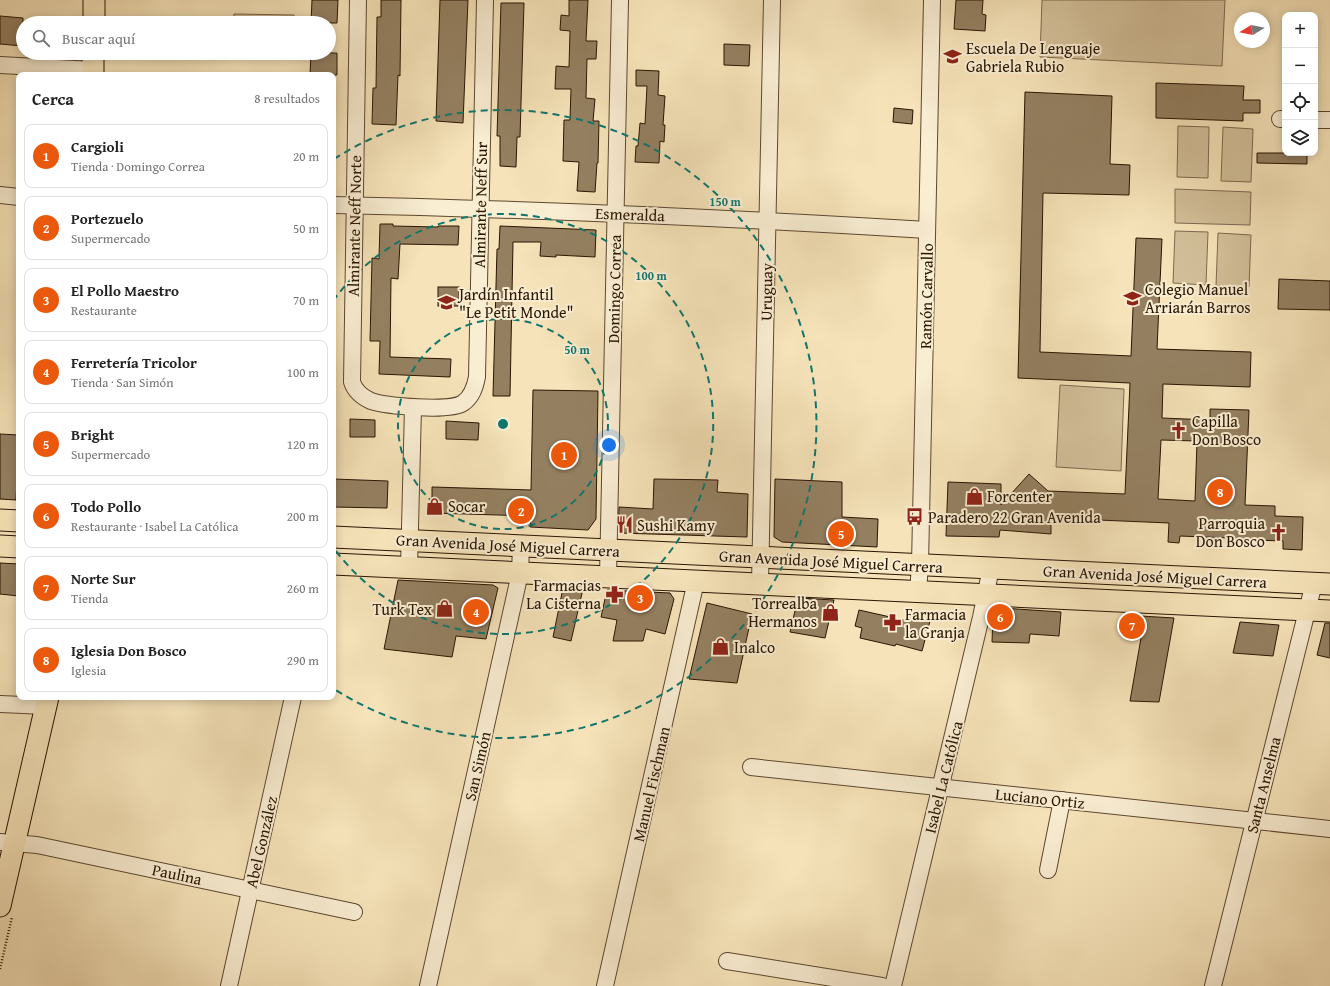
<!DOCTYPE html>
<html lang="es">
<meta charset="utf-8">
<style>
:root{--surface:#fff;--page:#f2f2f2;--text:#222;--muted:#767676;--line:#e0e0e0;--accent:#ea580c}
body{margin:0;font-family:"Gentium Book Plus",serif;background:var(--page);color:var(--text)}
.controls{position:absolute;right:12px;top:12px;display:grid;overflow:hidden;border-radius:8px;box-shadow:0 2px 10px #0003}
.controls button{width:36px;height:36px;display:grid;place-items:center;padding:0;border:0;border-bottom:1px solid var(--line);background:var(--surface);color:var(--text);font:20px sans-serif}
.compass{position:absolute;left:1234px;top:12px;width:36px;height:36px;border-radius:50%;background:var(--surface);box-shadow:0 2px 10px #0003;rotate:260deg}
.you{position:absolute;left:609px;top:445px;width:14px;height:14px;margin:-10px;border:3px solid #fff;border-radius:50%;background:#1a73e8;box-shadow:0 0 0 6px #1a73e833}
.badge{display:grid;place-items:center;width:26px;height:26px;border-radius:50%;background:var(--accent);color:#fff;font-size:13px;font-weight:700}
.pin{position:absolute;translate:-50% -50%;border:2px solid #fff;box-shadow:0 1px 4px #0006}
.list{margin:0;padding:0;list-style:none}
h2{display:flex;justify-content:space-between;align-items:center;height:52px;margin:0;padding:0 16px;font-size:17px}
h2 small{font-size:13px;font-weight:400;color:var(--muted)}
.list li{display:grid;grid-template-columns:26px 1fr auto;gap:12px;align-items:center;box-sizing:border-box;height:64px;margin:0 8px 8px;padding:0 8px;border:1px solid var(--line);border-radius:8px}
.list b{display:block;font-size:15px;white-space:nowrap}
.list p{margin:0;font-size:13px;white-space:nowrap;color:var(--muted)}
.list em{font-size:13px;font-style:normal;color:var(--muted)}
.icon{flex:none;width:22px;height:22px;fill:none;stroke:currentColor;stroke-width:2;stroke-linecap:round;stroke-linejoin:round}
.map{position:relative;flex:none;width:1330px;height:986px;overflow:hidden}
.search{position:absolute;background:var(--surface);box-shadow:0 2px 10px #0003;left:16px;top:16px;width:320px;height:44px;display:flex;align-items:center;gap:10px;box-sizing:border-box;padding:0 14px;border-radius:22px;color:var(--muted);font-size:15px}
.panel{position:absolute;background:var(--surface);box-shadow:0 2px 10px #0003;left:16px;top:72px;width:320px;height:628px;border-radius:8px}
.map>svg:first-child{display:block}
.green{fill:#d3c09a;stroke:#7e6a4e}
.building{fill:#948061;stroke:#291501;fill-rule:evenodd}
.lines{fill:none;stroke-linecap:round;stroke-linejoin:round}
.minor-casing{stroke:#5c482f;stroke-width:18}
.major-casing{stroke:#291501;stroke-width:23}
.path{stroke:#291501;stroke-width:2.5;stroke-dasharray:1 2;stroke-linecap:butt}
.minor{stroke:#f9edd2;stroke-width:16}
.major{stroke:#f6e3b9;stroke-width:21}
.ring{fill:none;stroke:#0f766e;stroke-width:2;stroke-dasharray:7 5}
.labels{text-anchor:middle;dominant-baseline:central;stroke-width:4;stroke-linejoin:round;paint-order:stroke}
.poi-label{font-size:16px;fill:#291501;stroke:#f9edd2;text-anchor:start}
.street-label{font-size:16px;fill:#291501;stroke:#f9edd2}
.centre{fill:#0f766e;stroke:#f9edd2;stroke-width:2}
.ring-label{font-size:12px;text-anchor:middle;font-weight:bold;fill:#0f766e;stroke:#f9edd2;stroke-width:4;stroke-linejoin:round;paint-order:stroke}
</style>
<div class="map">
<svg width="1330" height="986" viewBox="0 0 1330 986">
<rect width="100%" height="100%" fill="#f6e3b9"/>
<filter id="stains"><feTurbulence type="fractalNoise" baseFrequency=".005" numOctaves="4"/><feColorMatrix values="0 0 0 0 .2 0 0 0 0 .09 0 0 0 0 .02 0 0 0 .5 -.17"/></filter>
<radialGradient id="worn" r=".72"><stop offset=".6" stop-color="#630" stop-opacity="0"/><stop offset="1" stop-color="#630" stop-opacity=".3"/></radialGradient>
<g class="green">
<path d="M1042,0H1225L1222,66L1040,57Z"/>
<path d="M234,14L294,15V23H233Z"/>
<path d="M1178,126L1209,127L1208,178L1177,177Z"/>
<path d="M1223,127L1253,129L1251,182L1221,181Z"/>
<path d="M1175,189L1251,192L1250,225L1175,223Z"/>
<path d="M1175,231L1208,232L1206,285L1173,283Z"/>
<path d="M1218,233L1251,235L1249,287L1216,286Z"/>
<path d="M1060,385L1124,389L1121,471L1056,467Z"/>
</g>
<g class="building">
<path d="M312,0H338L337,23H311Z"/>
<path d="M381,0H401L400,76L398,75L396,125L372,124L373,88H376L377,17H381Z"/>
<path d="M440,0H468L463,123L436,121Z"/>
<path d="M569,0H588L586,41H597L596,59H587L586,98L595,99L593,121H599L598,163H597L595,192L577,191L579,162L563,161L564,120H570L571,89H555L556,66L569,67L570,31L560,30L561,15L569,16Z"/>
<path d="M956,0H983L982,14L986,15L985,31L954,29Z"/>
<path d="M501,3H524L520,137H517L516,167L500,166V136H497Z"/>
<path d="M0,16L23,18V46L0,44Z"/>
<path d="M724,44L750,45L749,66L724,65Z"/>
<path d="M311,53H337V75H310Z"/>
<path d="M636,70L659,71L658,95L665,96L663,125H665L664,142L660,141L659,163L635,162L636,146H638L640,123L645,124L647,86H636Z"/>
<path d="M1156,83L1244,86L1243,100H1260V113H1243V121L1156,118Z"/>
<path d="M1025,92L1112,96L1110,164L1130,165L1129,195L1043,193L1040,352L1131,356L1136,238L1162,239L1157,349L1251,352L1250,387L1163,384L1162,418L1210,420V409L1249,410L1245,505L1275,506V516L1303,517L1302,550L1283,549V541L1254,540V539L1180,536L1179,543L1168,542L1169,523L1051,518V534L1000,530L999,537L946,536L948,482L1001,484V505L1029,474L1048,491L1125,494L1130,383L1018,378ZM1161,440L1197,441L1195,501L1158,499Z"/>
<path d="M894,108L913,110L912,124L893,122Z"/>
<path d="M1257,153H1307V164L1257,163Z"/>
<path d="M380,224H393V226L438,227V226H459L458,245L400,244L398,279L391,278L390,357L451,359L450,377L379,374L380,341H370L372,258L379,259Z"/>
<path d="M500,226L596,230L595,257L556,255V257L540,256L541,242H513L510,396H493L497,249H499Z"/>
<path d="M1279,279L1330,281V310L1278,309Z"/>
<rect x="438" y="287" width="21" height="19"/>
<path d="M533,390L598,391L596,519L588,530L530,527L531,516L432,513V487L531,490Z"/>
<path d="M350,419L375,420V437H350Z"/>
<path d="M446,421L479,423L478,440L446,439Z"/>
<path d="M0,434L19,435L16,500L0,499Z"/>
<path d="M333,479L388,481L387,508L333,507Z"/>
<path d="M654,479L718,480L717,492L748,494L747,537L618,533L619,507L653,509Z"/>
<path d="M775,479L842,482V517L878,519L877,547L782,542L774,537Z"/>
<path d="M0,563L19,564V596L0,594Z"/>
<path d="M398,580L493,585L498,588L486,639L456,636L452,657L384,649Z"/>
<path d="M563,588L583,589L571,641L553,637Z"/>
<path d="M607,590L670,593L674,599L665,634L646,629L643,641H613L617,620L601,617Z"/>
<path d="M798,598L834,600L825,638L790,632Z"/>
<path d="M707,603L752,614L737,683L689,679Z"/>
<path d="M1002,608L1061,612L1059,636L1030,634L1029,643L992,642L993,614L997,609Z"/>
<path d="M859,610L908,621L909,615L930,621L922,651L896,644L895,646L860,638L862,628L855,626Z"/>
<path d="M1124,615L1174,618L1159,702L1130,701L1141,638L1121,635Z"/>
<path d="M1240,622L1279,625L1273,656L1233,653Z"/>
<path d="M1325,623H1330V658L1317,655Z"/>
</g>
<g class="lines">
<defs>
<g id="minor">
<path d="M358,0L352,382C355,391 362,397 371,401C386,406 450,412 463,403C472,397 475,387 477,377L485,0"/>
<path d="M0,65L93,70"/>
<path d="M1280,119H1285"/>
<path d="M1315,120H1330"/>
<path d="M0,195L19,197"/>
<path d="M333,205C531,209 729,218 927,230"/>
<path d="M409,568L413,407"/>
<path d="M608,577L620,0"/>
<path d="M760,584L772,0"/>
<path d="M918,592L920,565L932,0"/>
<path d="M0,704L46,706"/>
<path d="M751,767L1330,829"/>
<path d="M0,842L37,845L354,912"/>
<path d="M1048,870L1062,800"/>
<path d="M727,961L882,986"/>
<path d="M229,986L293,697"/>
<path d="M428,986L520,573L521,546"/>
<path d="M605,986L696,581"/>
<path d="M893,986L981,617L991,568"/>
<path d="M1213,986L1314,583"/>
</g>
<g id="major">
<path d="M94,23V0"/>
<path d="M93,75V53"/>
<path d="M0,520L19,521"/>
<path d="M333,537L1330,584"/>
<path d="M0,546L19,547"/>
<path d="M333,564L1330,611"/>
<path d="M0,906L48,697"/>
</g>
</defs>
<use href="#minor" class="minor-casing"/>
<use href="#major" class="major-casing"/>
<path class="path" d="M0,969L12,917"/>
<use href="#minor" class="minor"/>
<use href="#major" class="major"/>
</g>
<g class="ring">
<circle cx="503" cy="424" r="105"/>
<path d="M333 301A210 210 0 1 1 333 547"/>
<path d="M334 159A314 314 0 1 1 334 689"/>
</g>
<defs>
<symbol id="school-bare" viewBox="-9 -9 18 18"><path d="M0-5L7-2L0 1L-7-2ZM-4 1L0 2.5L4 1V4Q0 6-4 4Z" fill="#8f2418" stroke="#f9edd2" stroke-width="2.5" paint-order="stroke"/></symbol>
<symbol id="church-bare" viewBox="-9 -9 18 18"><path d="M-1.2-6h2.4v3.5h3.3v2.4h-3.3V6h-2.4V-.1h-3.3v-2.4h3.3Z" fill="#8f2418" stroke="#f9edd2" stroke-width="2.5" paint-order="stroke"/></symbol>
<symbol id="shop-bare" viewBox="-9 -9 18 18"><path d="M-5-2.5h2.3a2.7 3.5 0 0 1 5.4 0H5L5.5 6h-11ZM-1.5-2.5h3a1.5 2.3 0 0 0-3 0Z" fill="#8f2418" stroke="#f9edd2" stroke-width="2.5" paint-order="stroke"/></symbol>
<symbol id="bus-bare" viewBox="-9 -9 18 18"><path d="M-5-6H5V4H4V6H2V4H-2V6H-4V4H-5ZM-3.5-4V0h7V-4ZM-3.5 1.2v1.5H-2V1.2ZM2 1.2v1.5H3.5V1.2Z" fill="#8f2418" stroke="#f9edd2" stroke-width="2.5" paint-order="stroke"/></symbol>
<symbol id="restaurant-bare" viewBox="-9 -9 18 18"><path d="M-5-6h1v4h1v-4h1v4h1v-4h1v5L-1.5 .5V6h-2V.5L-5-1ZM5-6V6H3V1.5H1.5Q1.5-4 5-6Z" fill="#8f2418" stroke="#f9edd2" stroke-width="2.5" paint-order="stroke"/></symbol>
<symbol id="pharmacy-bare" viewBox="-9 -9 18 18"><path d="M-2-6h4v4h4v4h-4v4h-4v-4h-4v-4h4Z" fill="#8f2418" stroke="#f9edd2" stroke-width="2.5" paint-order="stroke"/></symbol>
</defs>
<g fill-rule="evenodd">
<use href="#school-bare" x="940" y="44" width="25" height="25"/>
<use href="#school-bare" x="1120" y="286" width="25" height="25"/>
<use href="#school-bare" x="434" y="290" width="25" height="25"/>
<use href="#church-bare" x="1166" y="418" width="25" height="25"/>
<use href="#shop-bare" x="962" y="484" width="25" height="25"/>
<use href="#shop-bare" x="422" y="494" width="25" height="25"/>
<use href="#bus-bare" x="902" y="504" width="25" height="25"/>
<use href="#restaurant-bare" x="612" y="512" width="25" height="25"/>
<use href="#church-bare" x="1266" y="520" width="25" height="25"/>
<use href="#pharmacy-bare" x="602" y="582" width="25" height="25"/>
<use href="#shop-bare" x="432" y="596" width="25" height="25"/>
<use href="#shop-bare" x="818" y="600" width="25" height="25"/>
<use href="#pharmacy-bare" x="880" y="610" width="25" height="25"/>
<use href="#shop-bare" x="708" y="634" width="25" height="25"/>
</g>
<g class="labels">
<g class="poi-label">
<text x="966" y="48">Escuela De Lenguaje<tspan x="966" dy="18">Gabriela Rubio</tspan></text>
<text x="1145" y="289">Colegio Manuel<tspan x="1145" dy="18">Arriarán Barros</tspan></text>
<text x="459" y="294">Jardín Infantil<tspan x="459" dy="18">"Le Petit Monde"</tspan></text>
<text x="1192" y="421">Capilla<tspan x="1192" dy="18">Don Bosco</tspan></text>
<text x="987" y="496">Forcenter</text>
<text x="448" y="506">Socar</text>
<text x="928" y="517">Paradero 22 Gran Avenida</text>
<text x="1265" y="523" text-anchor="end">Parroquia<tspan x="1265" dy="18">Don Bosco</tspan></text>
<text x="637" y="525">Sushi Kamy</text>
<text x="601" y="585" text-anchor="end">Farmacias<tspan x="601" dy="18">La Cisterna</tspan></text>
<text x="817" y="603" text-anchor="end">Torrealba<tspan x="817" dy="18">Hermanos</tspan></text>
<text x="432" y="609" text-anchor="end">Turk Tex</text>
<text x="905" y="614">Farmacia<tspan x="905" dy="18">la Granja</tspan></text>
<text x="734" y="647">Inalco</text>
</g>
<g class="street-label">
<text transform="translate(480 205) rotate(-89)">Almirante Neff Sur</text>
<text transform="translate(630 214) rotate(2)">Esmeralda</text>
<text transform="translate(354 226) rotate(-89)">Almirante Neff Norte</text>
<text transform="translate(614 289) rotate(-89)">Domingo Correa</text>
<text transform="translate(766 292) rotate(-89)">Uruguay</text>
<text transform="translate(926 296) rotate(-89)">Ramón Carvallo</text>
<text transform="translate(508 545) rotate(3)">Gran Avenida José Miguel Carrera</text>
<text transform="translate(831 561) rotate(3)">Gran Avenida José Miguel Carrera</text>
<text transform="translate(1155 576) rotate(3)">Gran Avenida José Miguel Carrera</text>
<text transform="translate(477 766) rotate(-77)">San Simón</text>
<text transform="translate(943 777) rotate(-76)">Isabel La Católica</text>
<text transform="translate(651 784) rotate(-77)">Manuel Fischman</text>
<text transform="translate(1263 785) rotate(-76)">Santa Anselma</text>
<text transform="translate(1040 798) rotate(6)">Luciano Ortiz</text>
<text transform="translate(261 842) rotate(-77)">Abel González</text>
<text transform="translate(177 874) rotate(12)">Paulina</text>
</g>
</g>
<circle cx="503" cy="424" r="6" class="centre"/>
<g class="ring-label">
<text x="725" y="206">150 m</text>
<text x="651" y="280">100 m</text>
<text x="577" y="354">50 m</text>
</g>
<rect width="100%" height="100%" filter="url(#stains)"/>
<rect width="100%" height="100%" fill="url(#worn)"/>
</svg>
<div class="controls">
<button>+</button>
<button>−</button>
<button><svg class="icon" aria-label="locate" viewBox="0 0 24 24"><circle cx="12" cy="12" r="6"/><path d="M12 2v4M12 18v4M2 12h4M18 12h4"/></svg></button>
<button><svg class="icon" aria-label="layers" viewBox="0 0 24 24"><path d="M12 4l9 5-9 5-9-5zM3 14l9 5 9-5"/></svg></button>
</div>
<svg class="compass" viewBox="-18 -18 36 36"><path d="M0-13l5 13h-10z" fill="#e53935"/><path d="M0 13l5-13h-10z" fill="#767676"/></svg>
<div class="you"></div>
<div class="pin badge" style="left:564px;top:455px">1</div>
<div class="pin badge" style="left:521px;top:511px">2</div>
<div class="pin badge" style="left:640px;top:598px">3</div>
<div class="pin badge" style="left:476px;top:612px">4</div>
<div class="pin badge" style="left:841px;top:534px">5</div>
<div class="pin badge" style="left:1000px;top:617px">6</div>
<div class="pin badge" style="left:1132px;top:626px">7</div>
<div class="pin badge" style="left:1220px;top:492px">8</div>
<div class="search"><svg class="icon" aria-label="search" viewBox="0 0 24 24"><circle cx="10" cy="10" r="6"/><path d="M15 15l6 6"/></svg>Buscar aquí</div>
<section class="panel">
<h2>Cerca<small>8 resultados</small></h2>
<ul class="list">
<li><span class="badge">1</span><div><b>Cargioli</b><p>Tienda · Domingo Correa</p></div><em>20 m</em></li>
<li><span class="badge">2</span><div><b>Portezuelo</b><p>Supermercado</p></div><em>50 m</em></li>
<li><span class="badge">3</span><div><b>El Pollo Maestro</b><p>Restaurante</p></div><em>70 m</em></li>
<li><span class="badge">4</span><div><b>Ferretería Tricolor</b><p>Tienda · San Simón</p></div><em>100 m</em></li>
<li><span class="badge">5</span><div><b>Bright</b><p>Supermercado</p></div><em>120 m</em></li>
<li><span class="badge">6</span><div><b>Todo Pollo</b><p>Restaurante · Isabel La Católica</p></div><em>200 m</em></li>
<li><span class="badge">7</span><div><b>Norte Sur</b><p>Tienda</p></div><em>260 m</em></li>
<li><span class="badge">8</span><div><b>Iglesia Don Bosco</b><p>Iglesia</p></div><em>290 m</em></li>
</ul>
</section>
</div>
